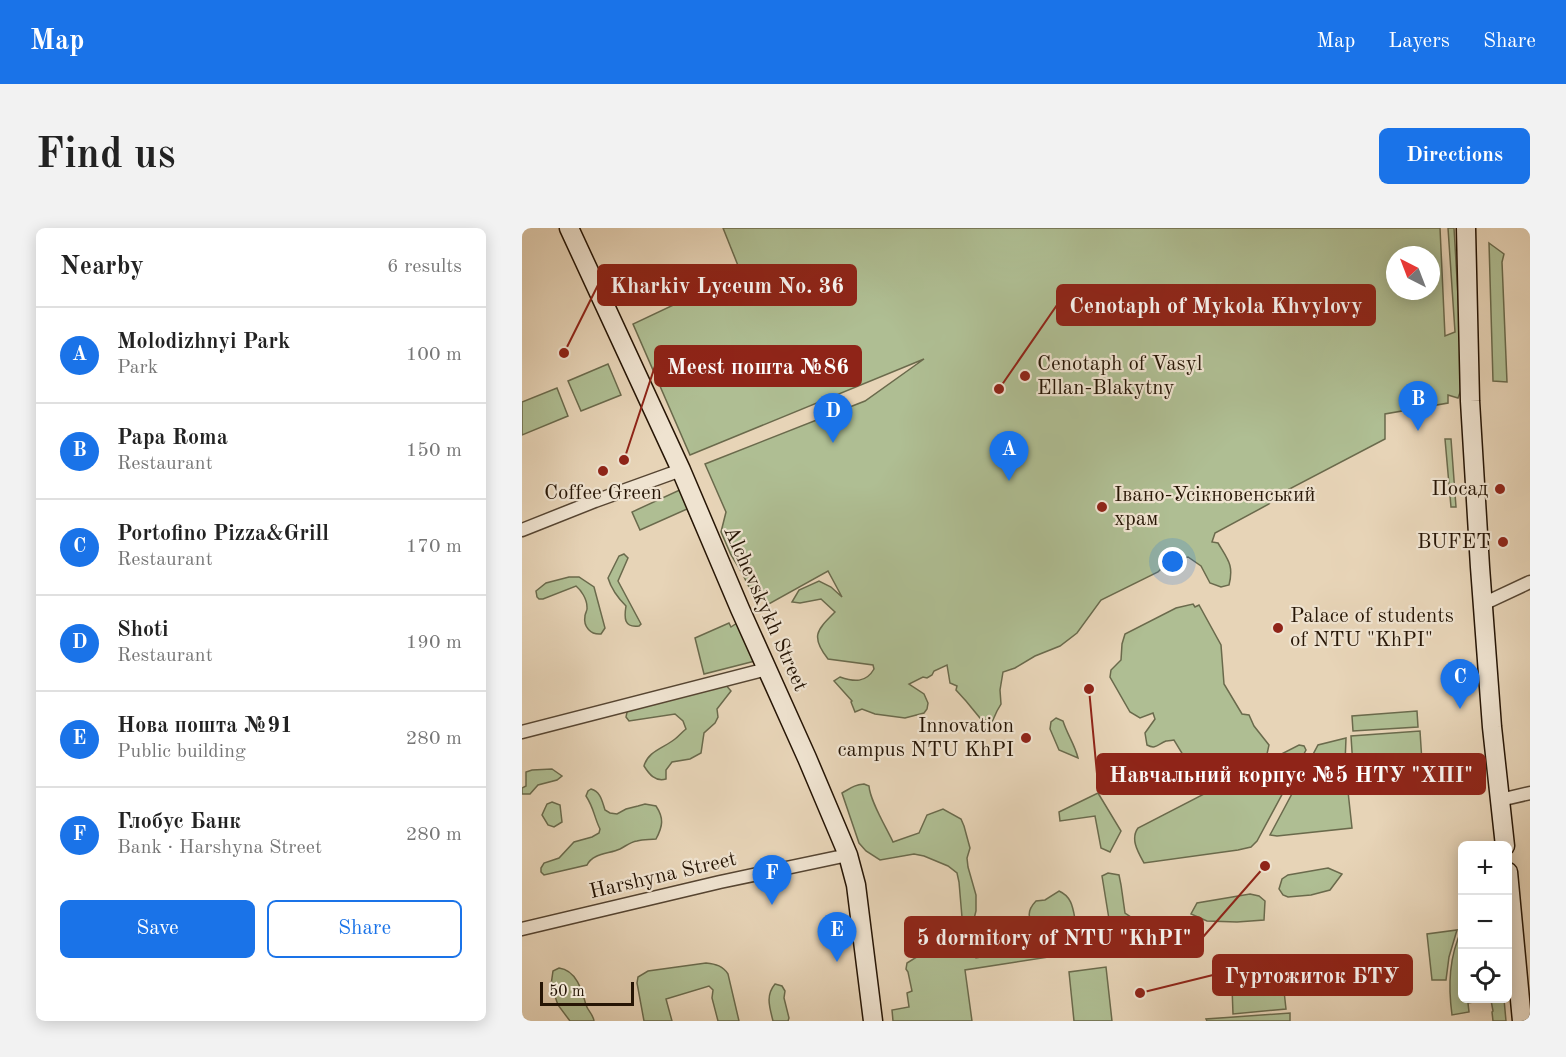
<!DOCTYPE html>
<meta charset="utf-8">
<style>
:root{--surface:#fff;--page:#f2f2f2;--text:#222;--muted:#767676;--line:#e0e0e0;--accent:#1a73e8}
body{margin:0;font-family:"Old Standard TT",serif;background:var(--page);color:var(--text)}
.controls{position:absolute;right:18px;bottom:18px;display:grid;overflow:hidden;border-radius:9px;box-shadow:0 3px 15px #0003}
.controls button{width:54px;height:54px;display:grid;place-items:center;padding:0;border:0;border-bottom:2px solid var(--line);background:var(--surface);color:var(--text);font:30px sans-serif}
.compass{position:absolute;left:864px;top:18px;width:54px;height:54px;border-radius:50%;background:var(--surface);box-shadow:0 3px 15px #0003;rotate:318deg}
.scale{position:absolute;left:18px;bottom:15px;width:94px;box-sizing:border-box;padding-left:6px;border:3px solid #261505;border-top:0;font-size:16px;line-height:21px;white-space:nowrap;color:#261505;-webkit-text-stroke:4px #efe3d0;paint-order:stroke}
.you{position:absolute;left:651px;top:334px;width:21px;height:21px;margin:-15px;border:4px solid #fff;border-radius:50%;background:#1a73e8;box-shadow:0 0 0 9px #1a73e833}
.badge{display:grid;place-items:center;width:39px;height:39px;border-radius:50%;background:var(--accent);color:#fff;font-size:20px;font-weight:700}
.pin{position:absolute;translate:-50% -50px;filter:drop-shadow(0 2px 3px #0008)}
.pin::after{content:'';position:absolute;top:32px;width:21px;height:18px;background:inherit;clip-path:polygon(0 0,100% 0,50% 100%)}
.list{margin:0;padding:0;list-style:none}
h2{display:flex;justify-content:space-between;align-items:center;height:78px;margin:0;padding:0 24px;font-size:26px}
h2 small{font-size:20px;font-weight:400;color:var(--muted)}
.list li{display:grid;grid-template-columns:39px 1fr auto;gap:18px;align-items:center;box-sizing:border-box;height:96px;padding:0 24px;border-top:2px solid var(--line)}
.list b{display:block;font-size:22px;white-space:nowrap}
.list p{margin:0;font-size:20px;white-space:nowrap;color:var(--muted)}
.list em{font-size:20px;font-style:normal;color:var(--muted)}
.actions{display:flex;gap:12px;padding:18px 24px}
.actions a{flex:1;padding:14px 0;border:2px solid var(--accent);border-radius:9px;text-align:center;font-size:21px;color:var(--accent)}
.actions .main{background:var(--accent);color:#fff}
.icon{flex:none;width:33px;height:33px;fill:none;stroke:currentColor;stroke-width:2;stroke-linecap:round;stroke-linejoin:round}
.map{position:relative;flex:none;width:1008px;height:793px;overflow:hidden;border-radius:9px}
header{display:flex;align-items:center;gap:36px;box-sizing:border-box;height:84px;padding:0 30px;background:var(--accent);color:#fff}
header strong{font-size:28px}
nav{display:flex;gap:33px;margin-inline-start:auto;font-size:21px}
.intro{display:flex;align-items:center;justify-content:space-between;box-sizing:border-box;height:144px;padding:0 36px}
h1{margin:0;font-size:42px}
.button{padding:15px 27px;border-radius:9px;background:var(--accent);color:#fff;font-size:21px;font-weight:700}
main{display:flex;gap:36px;padding:0 36px}
aside{flex:1;background:var(--surface);border-radius:9px;box-shadow:0 3px 15px #0003}
.map>svg:first-child{display:block}
.green{fill:#afbe93;stroke:#6a6a4c;stroke-width:1.5;fill-rule:evenodd}
.lines{fill:none;stroke-linecap:round;stroke-linejoin:round}
.street-casing{stroke:#564532;stroke-width:15}
.secondary-casing{stroke:#261505;stroke-width:21}
.street{stroke:#efe3d0;stroke-width:12}
.secondary{stroke:#efe3d0;stroke-width:18}
.poi-dot{fill:#8f2418;stroke:#efe3d0;stroke-width:2}
.labels{text-anchor:middle;dominant-baseline:central;stroke-width:4.5;stroke-linejoin:round;paint-order:stroke}
.poi-label{font-size:21px;fill:#261505;stroke:#efe3d0;text-anchor:start}
.street-label{font-size:21px;fill:#261505;stroke:#efe3d0}
.leader{fill:none;stroke:#8f2418;stroke-width:2}
.callout-dot{fill:#8f2418;stroke:#efe3d0;stroke-width:2}
.callout{fill:#8f2418;stroke:#8f2418;stroke-width:2}
.callout-label{font-size:22px;text-anchor:middle;font-weight:bold;fill:#fff}
</style>
<header>
<strong>Map</strong>
<nav><a>Map</a><a>Layers</a><a>Share</a></nav>
</header>
<div class="intro"><h1>Find us</h1><a class="button">Directions</a></div>
<main>
<aside>
<h2>Nearby<small>6 results</small></h2>
<ul class="list">
<li><span class="badge">A</span><div><b>Molodizhnyi Park</b><p>Park</p></div><em>100 m</em></li>
<li><span class="badge">B</span><div><b>Papa Roma</b><p>Restaurant</p></div><em>150 m</em></li>
<li><span class="badge">C</span><div><b>Portofino Pizza&amp;Grill</b><p>Restaurant</p></div><em>170 m</em></li>
<li><span class="badge">D</span><div><b>Shoti</b><p>Restaurant</p></div><em>190 m</em></li>
<li><span class="badge">E</span><div><b>Нова пошта №91</b><p>Public building</p></div><em>280 m</em></li>
<li><span class="badge">F</span><div><b>Глобус Банк</b><p>Bank · Harshyna Street</p></div><em>280 m</em></li>
</ul>
<div class="actions"><a class="main">Save</a><a>Share</a></div>
</aside>
<div class="map">
<svg width="1008" height="793" viewBox="0 0 1008 793">
<rect width="100%" height="100%" fill="#e7d4b7"/>
<filter id="stains"><feTurbulence type="fractalNoise" baseFrequency=".00333" numOctaves="4"/><feColorMatrix values="0 0 0 0 .2 0 0 0 0 .09 0 0 0 0 .02 0 0 0 .5 -.17"/></filter>
<radialGradient id="worn" r=".72"><stop offset=".6" stop-color="#630" stop-opacity="0"/><stop offset="1" stop-color="#630" stop-opacity=".3"/></radialGradient>
<g class="green">
<path d="M201,0H918L923,108L933,104L926,0H932L940,136V159L936,170L926,167V175L863,186V211L752,269L747,276L693,305L690,314L696,315C706,332 712,337 707,357L699,359L688,355L679,338L666,329L645,335L636,344L579,372L555,405L538,418L513,428L493,440L481,444L478,462L479,476L475,483L470,494L458,490L444,473L434,462L435,458L428,455L425,437L412,443L410,447L405,450L401,449L387,456L402,466L406,475L405,481L402,485L383,490L353,486L340,481L333,484L329,474L330,473L312,453L318,449C332,454 344,455 352,441L351,437L306,431C288,408 295,402 313,384L299,371L278,375L270,374L277,362L297,353L309,359L320,369L306,343L245,377L238,362L229,363L219,343L209,327L199,304L204,284L183,236L343,173L402,131L168,227L111,96L219,45ZM873,27H909V63H873Z"/>
<path d="M967,15L982,26L980,34L985,154L971,153Z"/>
<path d="M86,136L99,167L59,183L46,153Z"/>
<path d="M35,160L46,188L0,207V174Z"/>
<path d="M923,211H929L934,279H929Z"/>
<path d="M162,260L185,325L165,281L118,302L110,284Z"/>
<path d="M102,326L106,330L96,353L119,396L117,398C102,400 102,390 104,378C97,371 89,360 86,350L97,328Z"/>
<path d="M47,349H57L72,359L83,400L79,406C69,407 61,399 63,388C63,385 66,382 65,379C65,371 59,362 54,358L21,371H17L15,369L14,363L24,355Z"/>
<path d="M671,376L673,379L677,377L699,417L702,456L720,486L727,487L732,498L747,517L745,526L691,556L678,555L652,512C652,512 645,513 644,513C636,516 634,522 625,517L623,505L633,491L631,485L618,490L608,484L588,449L589,442L599,432L600,416L603,406L654,380Z"/>
<path d="M207,395L209,399L215,395L237,432L182,446L173,410Z"/>
<path d="M203,456L209,463L195,481L196,489L193,495L182,505L179,525L168,531L150,534L144,542V551C133,554 127,546 122,538C126,523 142,520 153,511C157,508 160,504 164,501L161,493L153,486L107,493L104,489L105,484L113,478Z"/>
<path d="M895,483L896,499L831,503L830,488Z"/>
<path d="M534,490L541,493C545,506 553,517 556,530L537,522L528,501L529,494Z"/>
<path d="M898,503L900,534L831,539L829,508Z"/>
<path d="M824,510L823,536L830,600L755,608L748,607L796,517Z"/>
<path d="M777,517L782,518L784,522L735,613L729,619L716,622L622,635C616,624 608,611 616,600Z"/>
<path d="M30,541L40,548L35,552L16,557L8,566H0V560L4,558V544L10,542Z"/>
<path d="M342,556L347,558C348,573 364,599 371,614L397,605L405,587L421,581L439,591L442,598L448,620L445,630L446,639L454,667V683L447,710L454,730L536,715C526,703 493,695 514,673L523,672L537,663C551,669 551,682 554,696L587,691L580,648L586,645L597,647L599,657L603,685L609,689L621,694L631,705L627,719L621,725H607L566,728L546,726L443,742L450,793H371L370,782L387,779L385,765L390,763L386,744L384,741L385,735L414,717L417,708L424,703L436,706L441,701L437,654L435,645L426,638L402,628L392,626L358,632L344,623L337,615L320,565C329,560 332,557 342,556Z"/>
<path d="M69,561C79,564 80,573 83,582L88,585L95,586L104,581L116,578L123,576L134,578C142,590 141,598 134,611C128,612 122,611 115,613C108,614 104,618 98,621C87,626 71,625 65,637L22,647L19,644V640L22,635L37,630L52,614L70,609L77,605L78,601C72,589 72,580 64,568L66,563Z"/>
<path d="M576,565L599,603L588,624L579,620L573,588L538,593L537,584Z"/>
<path d="M30,574L38,577L40,594L32,599L26,597L20,587L25,576Z"/>
<path d="M806,640L820,646L808,662L789,667L766,669L761,667L757,661L760,651L766,647Z"/>
<path d="M728,666L737,668L743,673L742,692L715,694L685,693L669,686L675,675Z"/>
<path d="M940,701V770L956,771L957,773L946,775L947,784L930,787C926,757 927,729 940,701Z"/>
<path d="M935,702L927,729L924,752H910L905,706Z"/>
<path d="M184,735C194,736 201,738 206,746L217,793H196L190,770L191,762L187,758L144,771L150,793H122L115,755L116,749L126,743Z"/>
<path d="M584,739L590,793H552L547,744Z"/>
<path d="M37,740C54,742 60,762 64,777C66,783 71,786 72,793H48L36,777L29,757L31,743Z"/>
<path d="M761,754L764,781L711,786L710,759Z"/>
<path d="M253,756L260,758L263,763L262,770L267,790L266,793H251C248,780 243,768 253,756Z"/>
<path d="M958,771H982L984,793H971L970,784L971,783L969,772L959,773Z"/>
<path d="M768,785V793H685L684,791Z"/>
</g>
<g class="lines">
<defs>
<g id="street">
<path d="M0,302L73,273L159,242"/>
<path d="M961,376L1008,354"/>
<path d="M0,504L245,441"/>
<path d="M978,572L1008,565"/>
<path d="M0,701L198,654L326,627"/>
</g>
<g id="secondary">
<path d="M47,0L159,242L218,381L285,530L326,627L334,657L351,793"/>
<path d="M944,0L948,173L958,339L970,499L983,618"/>
<path d="M986,644L1000,793"/>
</g>
</defs>
<use href="#street" class="street-casing"/>
<use href="#secondary" class="secondary-casing"/>
<use href="#street" class="street"/>
<use href="#secondary" class="secondary"/>
</g>
<g class="poi-dot">
<circle cx="503" cy="148" r="6"/>
<circle cx="81" cy="243" r="6"/>
<circle cx="978" cy="261" r="6"/>
<circle cx="580" cy="279" r="6"/>
<circle cx="981" cy="314" r="6"/>
<circle cx="756" cy="400" r="6"/>
<circle cx="504" cy="510" r="6"/>
</g>
<g class="labels">
<g class="poi-label">
<text x="515" y="136">Cenotaph of Vasyl<tspan x="515" dy="24">Ellan-Blakytny</tspan></text>
<text x="966" y="261" text-anchor="end">Посад</text>
<text x="81" y="265" text-anchor="middle">Coffee Green</text>
<text x="592" y="267">Івано-Усікновенський<tspan x="592" dy="24">храм</tspan></text>
<text x="969" y="314" text-anchor="end">BUFET</text>
<text x="768" y="388">Palace of students<tspan x="768" dy="24">of NTU "KhPI"</tspan></text>
<text x="492" y="498" text-anchor="end">Innovation<tspan x="492" dy="24">campus NTU KhPI</tspan></text>
</g>
<g class="street-label">
<text transform="translate(243 381) rotate(66)">Alchevskykh Street</text>
<text transform="translate(141 648) rotate(-13)">Harshyna Street</text>
</g>
</g>
<path class="leader" d="M42 125L76 57M477 161L535 77M102 232L133 138M567 461L575 546M743 638L681 709M618 765L691 747"/>
<g class="callout-dot">
<circle cx="42" cy="125" r="6"/>
<circle cx="477" cy="161" r="6"/>
<circle cx="102" cy="232" r="6"/>
<circle cx="567" cy="461" r="6"/>
<circle cx="743" cy="638" r="6"/>
<circle cx="618" cy="765" r="6"/>
</g>
<g class="callout">
<rect x="76" y="37" width="258" height="40" rx="6"/>
<rect x="535" y="57" width="318" height="40" rx="6"/>
<rect x="133" y="118" width="206" height="40" rx="6"/>
<rect x="575" y="526" width="388" height="40" rx="6"/>
<rect x="383" y="689" width="298" height="40" rx="6"/>
<rect x="691" y="727" width="199" height="40" rx="6"/>
</g>
<g class="callout-label">
<text x="205" y="65">Kharkiv Lyceum No. 36</text>
<text x="694" y="85">Cenotaph of Mykola Khvylovy</text>
<text x="236" y="146">Meest пошта №86</text>
<text x="769" y="554">Навчальний корпус №5 НТУ "ХПІ"</text>
<text x="532" y="717">5 dormitory of NTU "KhPI"</text>
<text x="790" y="755">Гуртожиток БТУ</text>
</g>
<rect width="100%" height="100%" filter="url(#stains)"/>
<rect width="100%" height="100%" fill="url(#worn)"/>
</svg>
<div class="controls">
<button>+</button>
<button>−</button>
<button><svg class="icon" aria-label="locate" viewBox="0 0 24 24"><circle cx="12" cy="12" r="6"/><path d="M12 2v4M12 18v4M2 12h4M18 12h4"/></svg></button>
</div>
<svg class="compass" viewBox="-18 -18 36 36"><path d="M0-13l5 13h-10z" fill="#e53935"/><path d="M0 13l5-13h-10z" fill="#767676"/></svg>
<div class="scale">50 m</div>
<div class="you"></div>
<div class="pin badge" style="left:487px;top:253px">A</div>
<div class="pin badge" style="left:896px;top:203px">B</div>
<div class="pin badge" style="left:938px;top:481px">C</div>
<div class="pin badge" style="left:311px;top:215px">D</div>
<div class="pin badge" style="left:315px;top:734px">E</div>
<div class="pin badge" style="left:250px;top:677px">F</div>
</div>
</main>
